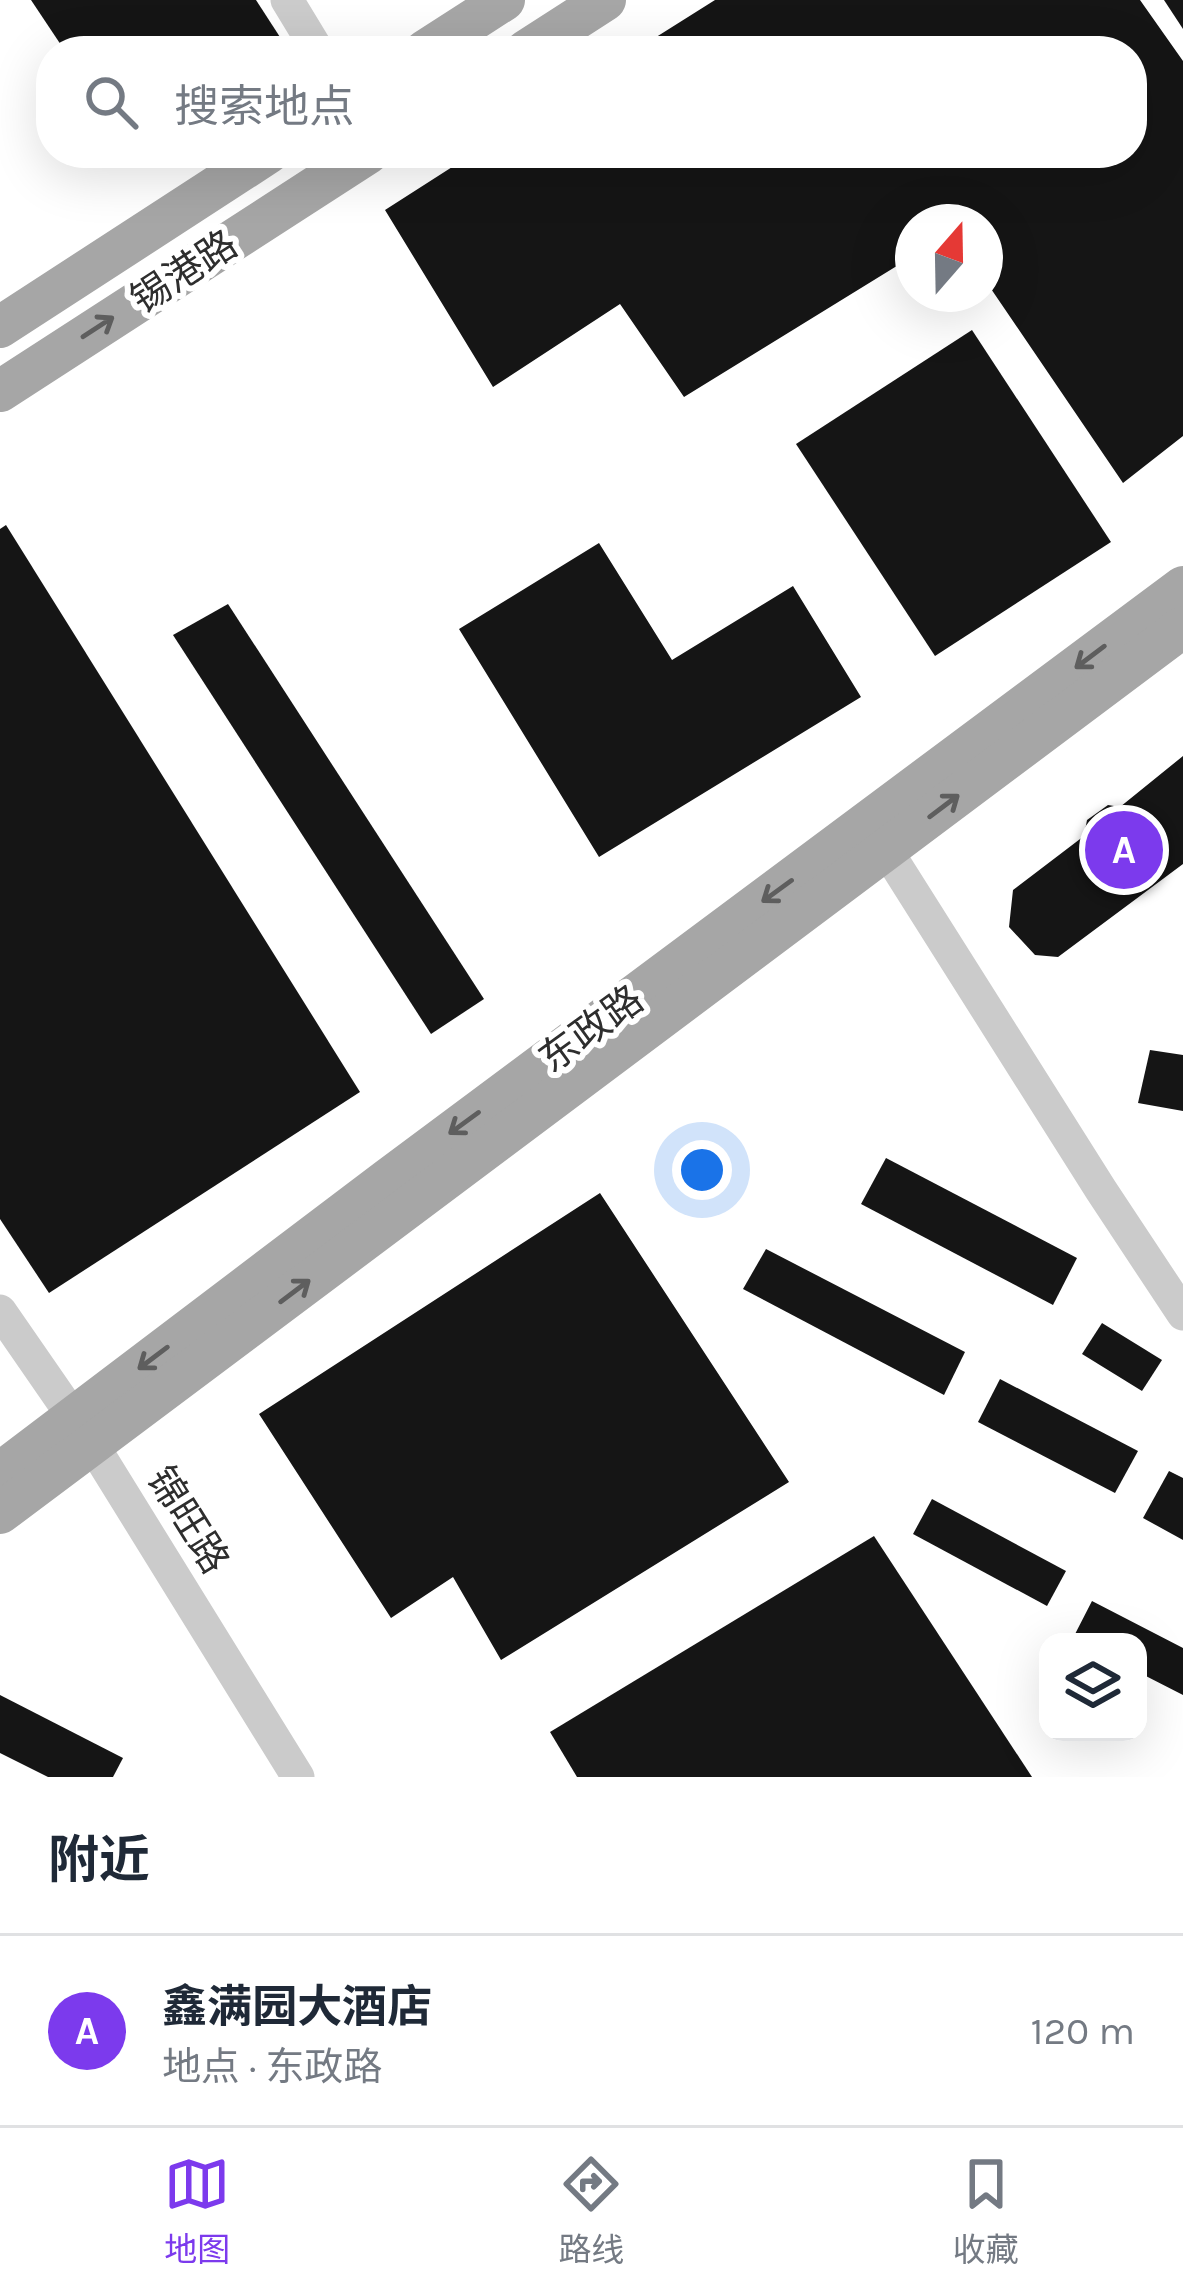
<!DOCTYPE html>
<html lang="zh">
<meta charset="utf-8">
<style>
:root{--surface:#fff;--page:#f6f6f7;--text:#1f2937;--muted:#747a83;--line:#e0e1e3;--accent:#7c3aed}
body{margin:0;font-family:Karla,"Noto Sans SC",sans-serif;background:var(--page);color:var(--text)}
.controls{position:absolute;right:36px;bottom:36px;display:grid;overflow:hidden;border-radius:24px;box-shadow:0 12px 48px #0002}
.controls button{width:108px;height:108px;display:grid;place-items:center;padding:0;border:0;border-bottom:3px solid var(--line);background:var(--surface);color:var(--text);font:60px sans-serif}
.compass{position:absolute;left:895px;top:204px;width:108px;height:108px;border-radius:50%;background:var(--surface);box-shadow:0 12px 48px #0002;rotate:20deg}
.you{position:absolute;left:702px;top:1170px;width:42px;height:42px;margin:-30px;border:9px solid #fff;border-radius:50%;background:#1a73e8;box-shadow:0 0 0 18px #1a73e833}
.badge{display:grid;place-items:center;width:78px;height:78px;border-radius:50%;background:var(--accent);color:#fff;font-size:39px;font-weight:700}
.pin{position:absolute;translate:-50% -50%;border:6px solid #fff;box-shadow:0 3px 12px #0006}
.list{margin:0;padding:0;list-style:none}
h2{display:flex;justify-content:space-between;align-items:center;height:156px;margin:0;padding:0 48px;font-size:51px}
h2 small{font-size:39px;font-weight:400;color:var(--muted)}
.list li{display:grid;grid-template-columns:78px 1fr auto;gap:36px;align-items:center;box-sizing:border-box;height:192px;padding:0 48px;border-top:3px solid var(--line)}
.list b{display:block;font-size:45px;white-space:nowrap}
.list p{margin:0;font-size:39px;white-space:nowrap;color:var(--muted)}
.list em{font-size:39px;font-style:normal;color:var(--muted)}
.icon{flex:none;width:66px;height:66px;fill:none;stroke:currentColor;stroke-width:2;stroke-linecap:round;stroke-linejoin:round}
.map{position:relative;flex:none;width:1183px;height:1777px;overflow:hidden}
.search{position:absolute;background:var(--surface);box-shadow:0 12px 48px #0002;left:36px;right:36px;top:36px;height:132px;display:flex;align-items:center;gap:30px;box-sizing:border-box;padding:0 42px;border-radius:48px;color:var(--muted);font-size:45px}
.sheet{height:348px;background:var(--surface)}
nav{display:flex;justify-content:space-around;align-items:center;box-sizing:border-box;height:168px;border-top:3px solid var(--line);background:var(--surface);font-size:33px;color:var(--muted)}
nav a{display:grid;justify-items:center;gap:6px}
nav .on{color:var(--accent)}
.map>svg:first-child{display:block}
.building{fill:#151515}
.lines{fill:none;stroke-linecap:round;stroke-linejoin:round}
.minor{stroke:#cbcbcb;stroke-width:33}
.major{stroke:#a6a6a6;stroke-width:42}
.oneway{stroke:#5e5e5e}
.labels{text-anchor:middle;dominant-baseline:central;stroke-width:12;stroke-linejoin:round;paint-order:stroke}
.street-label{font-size:39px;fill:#2e2e2e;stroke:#fff}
</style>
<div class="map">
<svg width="1183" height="1777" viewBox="0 0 1183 1777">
<rect width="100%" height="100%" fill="#fff"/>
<g class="building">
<path d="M31,0H256L289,51H65Z"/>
<path d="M715,0H1140L1183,61V436L1123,483L985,280V222H913V256L684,397L620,304L493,387L385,210L474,153H1132V51H634Z"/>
<path d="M1164,0H1183V29Z"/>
<path d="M972,330L1111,542L935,656L796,444Z"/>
<path d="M6,525L360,1092L49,1293L0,1219V529Z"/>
<path d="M599,543L672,660L793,586L861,697L599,857L459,629Z"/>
<path d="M228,604L484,999L431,1034L173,635Z"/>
<path d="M1183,756V864L1058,957L1035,955L1009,927L1013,890L1084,836L1087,820L1108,805L1120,807Z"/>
<path d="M1150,1050L1183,1055V1111L1138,1103Z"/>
<path d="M886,1158L1077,1258L1053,1305L861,1204Z"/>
<path d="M600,1193L789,1482L501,1660L453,1577L391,1618L259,1414Z"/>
<path d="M766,1249L965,1352L944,1395L743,1289Z"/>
<path d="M1102,1323L1162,1360L1142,1391L1082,1354Z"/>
<path d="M1000,1379L1138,1451L1115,1493L978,1422Z"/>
<path d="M1169,1471L1183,1478V1540L1143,1518Z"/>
<path d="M932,1499L1066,1571L1047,1606L913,1534Z"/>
<path d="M874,1536L1032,1777H577L550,1732Z"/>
<path d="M1092,1601L1183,1648V1695L1138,1672V1642H1080L1073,1638Z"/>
<path d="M0,1695L123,1758L113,1777H48L0,1753Z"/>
</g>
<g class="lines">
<g class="minor">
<path d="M287,0L318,51"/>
<path d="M873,829L1101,1190L1183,1314"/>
<path d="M0,1311L92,1444L298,1777"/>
</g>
<g class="major">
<path d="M425,51L504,0"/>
<path d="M526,51L605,0"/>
<path d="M0,327L268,153"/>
<path d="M0,391L368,153"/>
<path d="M0,1473L387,1180L1183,587"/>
<path d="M0,1513L1183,627"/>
</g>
</g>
<defs><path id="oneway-shaft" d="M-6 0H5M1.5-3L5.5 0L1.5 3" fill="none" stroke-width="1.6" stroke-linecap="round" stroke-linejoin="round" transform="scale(3)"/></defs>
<g class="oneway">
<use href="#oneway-shaft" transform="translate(98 327) rotate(-33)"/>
<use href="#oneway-shaft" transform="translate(1090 657) rotate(143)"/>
<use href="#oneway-shaft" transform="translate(944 806) rotate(-37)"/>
<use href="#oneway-shaft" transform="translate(777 891) rotate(144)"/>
<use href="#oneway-shaft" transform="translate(464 1123) rotate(144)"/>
<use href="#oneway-shaft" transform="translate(295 1291) rotate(-37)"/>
<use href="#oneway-shaft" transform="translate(153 1358) rotate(143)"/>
</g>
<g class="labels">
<g class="street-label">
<text transform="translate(184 272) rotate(-33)">锡港路</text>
<text transform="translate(591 1029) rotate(-36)">东政路</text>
<text transform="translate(188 1520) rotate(58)">锦旺路</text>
</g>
</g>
</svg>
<div class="controls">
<button><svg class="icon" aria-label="layers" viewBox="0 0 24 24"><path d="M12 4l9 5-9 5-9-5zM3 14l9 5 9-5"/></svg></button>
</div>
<svg class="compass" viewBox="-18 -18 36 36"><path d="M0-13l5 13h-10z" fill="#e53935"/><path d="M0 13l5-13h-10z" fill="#747a83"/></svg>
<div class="you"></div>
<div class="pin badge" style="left:1124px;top:850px">A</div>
<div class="search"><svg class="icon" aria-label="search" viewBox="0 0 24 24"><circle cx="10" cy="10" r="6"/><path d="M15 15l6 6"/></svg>搜索地点</div>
</div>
<section class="sheet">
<h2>附近<small></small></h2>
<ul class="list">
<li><span class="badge">A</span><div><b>鑫满园大酒店</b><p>地点 · 东政路</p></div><em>120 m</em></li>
</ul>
</section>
<nav>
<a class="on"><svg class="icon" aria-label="map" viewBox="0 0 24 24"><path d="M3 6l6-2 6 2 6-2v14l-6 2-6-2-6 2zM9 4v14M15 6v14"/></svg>地图</a>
<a><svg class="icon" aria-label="directions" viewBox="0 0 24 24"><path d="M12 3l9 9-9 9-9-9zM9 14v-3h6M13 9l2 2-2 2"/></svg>路线</a>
<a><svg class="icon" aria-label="saved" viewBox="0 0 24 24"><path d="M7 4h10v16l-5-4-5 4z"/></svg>收藏</a>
</nav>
